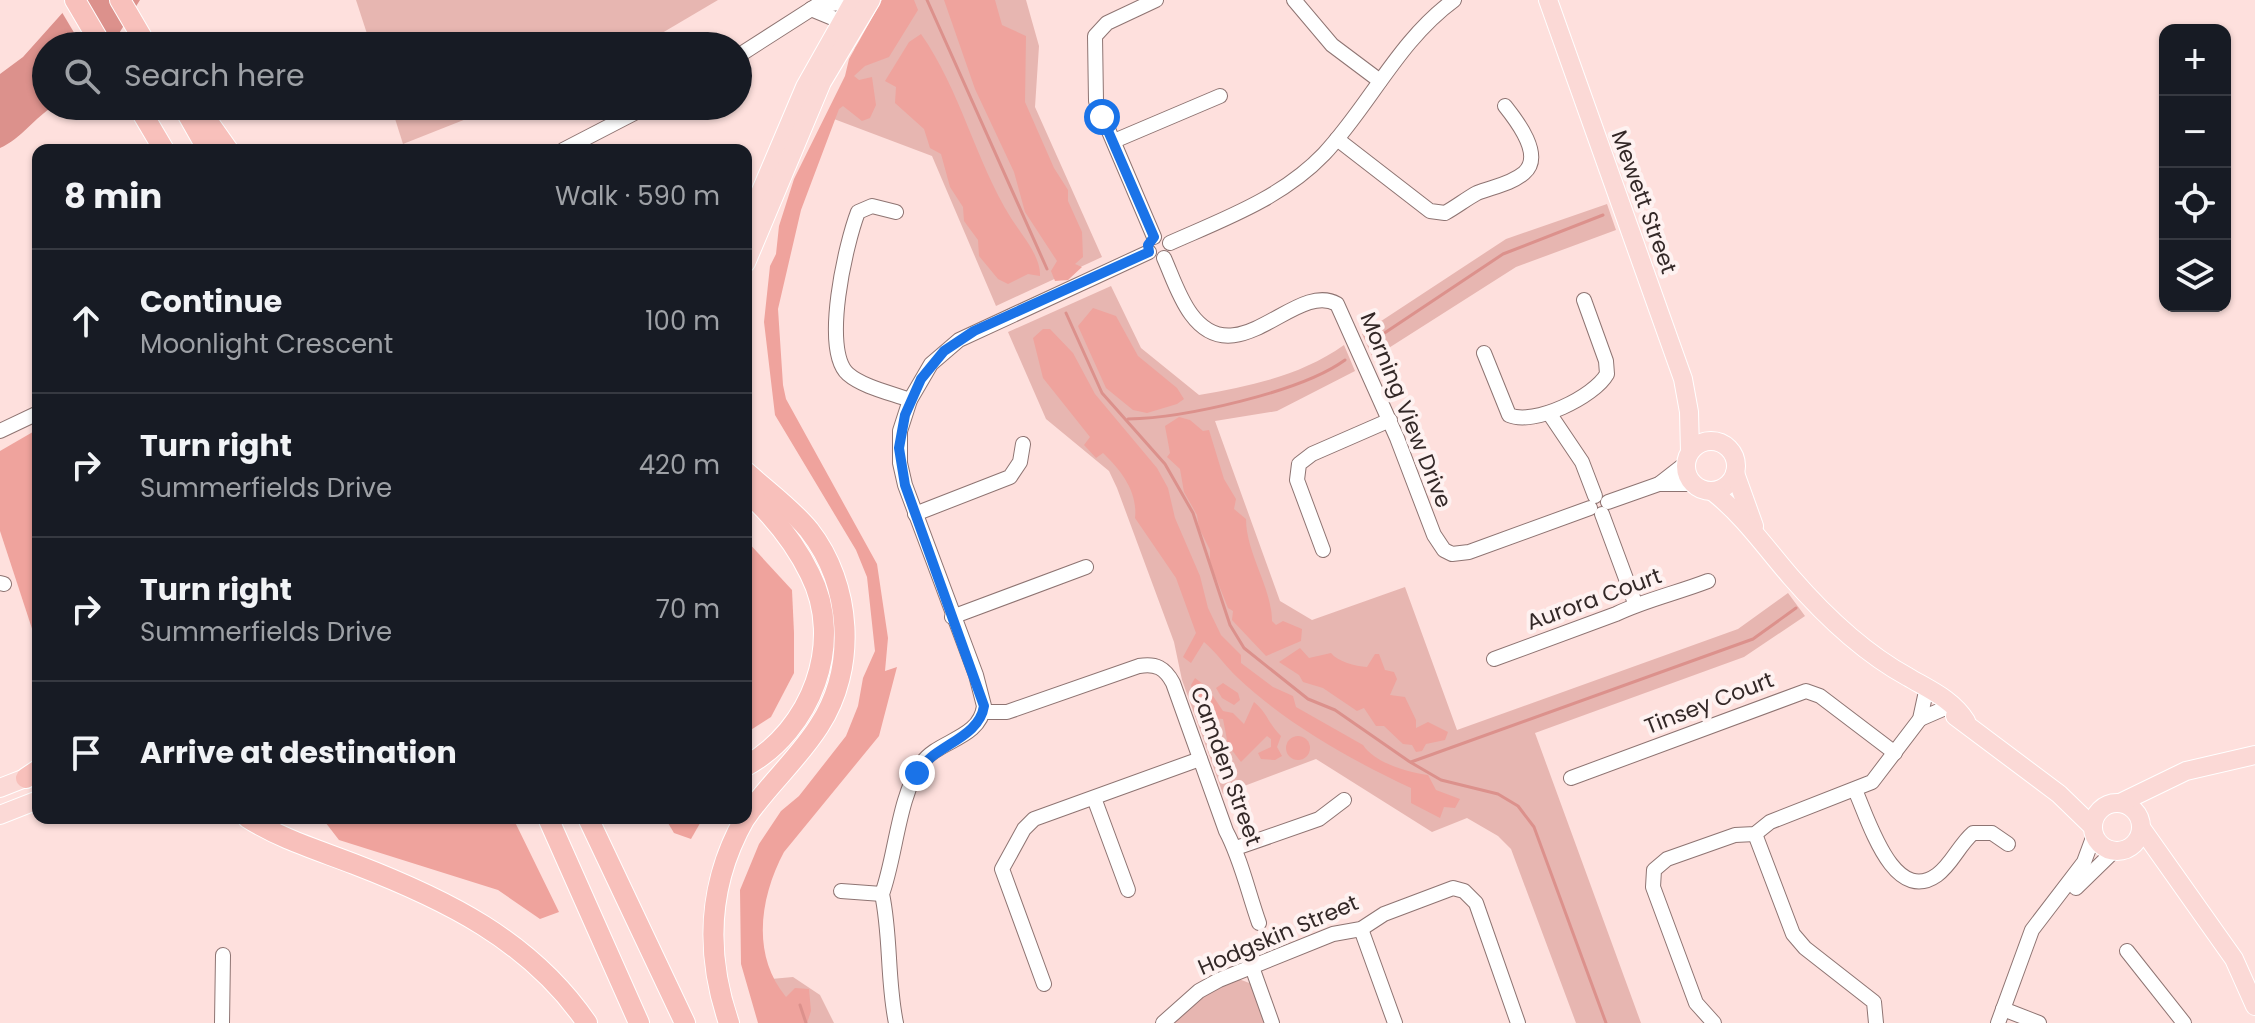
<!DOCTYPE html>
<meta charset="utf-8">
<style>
:root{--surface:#171b24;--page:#20242c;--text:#f1f3f6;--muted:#9ea1a6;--line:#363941}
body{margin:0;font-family:Poppins,sans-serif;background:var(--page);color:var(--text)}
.controls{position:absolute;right:24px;top:24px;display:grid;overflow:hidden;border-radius:16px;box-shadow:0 2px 6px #0004}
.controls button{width:72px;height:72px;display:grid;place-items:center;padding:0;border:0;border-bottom:2px solid var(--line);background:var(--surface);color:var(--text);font:40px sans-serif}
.stop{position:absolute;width:24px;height:24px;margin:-18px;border:6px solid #1a73e8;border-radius:50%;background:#fff}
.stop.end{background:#1a73e8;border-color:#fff;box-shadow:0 2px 8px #0008}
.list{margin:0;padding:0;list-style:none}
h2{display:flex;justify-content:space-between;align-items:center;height:104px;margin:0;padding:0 32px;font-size:34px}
h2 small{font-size:26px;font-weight:400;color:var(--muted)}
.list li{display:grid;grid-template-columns:52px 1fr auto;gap:24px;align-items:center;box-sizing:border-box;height:144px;padding:0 32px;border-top:2px solid var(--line)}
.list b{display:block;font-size:30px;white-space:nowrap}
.list p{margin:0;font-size:26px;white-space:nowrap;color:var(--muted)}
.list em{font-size:26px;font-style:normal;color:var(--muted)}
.icon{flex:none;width:44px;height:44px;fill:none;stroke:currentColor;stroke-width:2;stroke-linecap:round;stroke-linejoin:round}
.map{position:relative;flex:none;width:2255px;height:1023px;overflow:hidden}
.search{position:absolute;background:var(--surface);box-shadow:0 2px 6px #0004;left:32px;top:32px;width:720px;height:88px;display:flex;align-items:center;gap:20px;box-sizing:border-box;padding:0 28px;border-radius:44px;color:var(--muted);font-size:30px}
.panel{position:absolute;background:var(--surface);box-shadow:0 2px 6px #0004;left:32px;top:144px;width:720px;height:680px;border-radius:16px}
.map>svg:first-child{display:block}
.green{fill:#e7b6b1}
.forest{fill:#efa39d}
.water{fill:#dc918c}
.pier{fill:#fee0dd}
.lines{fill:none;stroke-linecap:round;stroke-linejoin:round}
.stream{stroke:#dc918c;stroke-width:3}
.minor-casing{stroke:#8e7472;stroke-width:16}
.major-casing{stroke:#fff;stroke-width:20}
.highway-casing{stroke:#fff;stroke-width:22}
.minor{stroke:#fff;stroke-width:14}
.major{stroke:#fbd9d6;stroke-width:18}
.highway{stroke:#f8c0bb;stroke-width:20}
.route{stroke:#1a73e8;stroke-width:10}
.labels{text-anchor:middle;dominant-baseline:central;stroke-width:8;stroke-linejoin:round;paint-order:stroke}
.street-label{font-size:22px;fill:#332827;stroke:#fef2f1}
</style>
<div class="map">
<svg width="2255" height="1023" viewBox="0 0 2255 1023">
<rect width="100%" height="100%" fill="#fee0dd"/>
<g class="green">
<path d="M356,0H718L640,46H371Z"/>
<path d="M889,0H1026L1039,46L1035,107L1102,257L996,306L932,156L834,119L855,48Z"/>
<path d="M391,106H499L403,144Z"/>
<path d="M1607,204L1616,230L1516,267L1373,358L1362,334L1369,329L1506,239Z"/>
<path d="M1111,286L1141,348L1199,395C1251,386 1300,376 1344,345L1355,371L1277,411L1215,421L1280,601L1312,620L1405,587L1457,730L1738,629L1788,593L1805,616L1744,657L1535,733L1641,1023H1576L1511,849L1498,836L1467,818L1432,832L1316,759L1223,794L1182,680L1174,642L1117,488L1109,471L1046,419L1008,332Z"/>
<path d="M793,977L820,995L834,1023H787L771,979Z"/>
<path d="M1236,978L1252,984L1266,1023H1170L1208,990Z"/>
</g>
<g class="forest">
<path d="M882,0H914L918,10L889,57L865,66L854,76L859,80L872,77L876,105L870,118L862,121L843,106L839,109L801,210L778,309L783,385L786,399L877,564L888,638L885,671L897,667L879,736L784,852C760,897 751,955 786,997L795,988L809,989L811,1011L807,1023H758L741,964L740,890L759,844L781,811L799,796L846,736L858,706L863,678L875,651L867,577L856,550L775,415L764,322L770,266L776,254L779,226L794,179L845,76L849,59Z"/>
<path d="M944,0H995L1002,25L1026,36L1025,102L1054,168L1068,190V201L1082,232L1083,257L1075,264L1082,267L1068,280L1055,281L1051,271L1057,261L1025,212L1014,172L975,89Z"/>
<path d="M921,34C961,91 975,160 1011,218C1021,234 1041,256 1040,276L1028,274L1008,284L998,279L979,256L978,240L964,221L963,207L950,187L941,154L930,148L924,129L895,103L896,87L885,81L909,42Z"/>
<path d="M1093,308L1116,316L1138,356L1177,388L1184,399L1177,404L1147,413L1133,410L1106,388L1078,326Z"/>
<path d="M1043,329H1050L1073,353L1095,394L1157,468L1168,488L1175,518L1200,576L1208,608L1221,635L1241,655V663L1273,687L1293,696L1296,707L1363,745C1375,763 1407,772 1428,775L1436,790L1460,799L1455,808L1444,807L1440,818L1411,803V788C1351,760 1287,724 1238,678C1226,667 1217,653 1204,642L1191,663L1183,657L1196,633L1176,578L1135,518C1138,492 1121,470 1103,453L1096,458L1084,445L1090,437L1043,378L1033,338Z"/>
<path d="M1179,417L1190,420L1203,431L1209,430L1224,479L1236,499L1234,509L1246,519C1246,553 1272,588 1272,621L1276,625L1283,621L1302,629L1301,641L1266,656L1232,620L1233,611L1228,608L1210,563V550L1199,528L1197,515L1184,492L1180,469L1167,457L1170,453L1165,426Z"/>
<path d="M38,429V647L0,531V451Z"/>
<path d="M746,540L792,590L794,633V673L771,717L746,733Z"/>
<path d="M1300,648L1309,658L1331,653C1338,662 1355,666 1367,667L1375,654H1379L1385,670L1394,672L1397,679L1390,695L1405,697L1416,720V728L1428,722L1448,732L1445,740L1426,744L1422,751L1416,752L1412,745L1403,744L1384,726H1376L1364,708L1357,711L1323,688L1303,682L1299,675L1279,662Z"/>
<path d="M1195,678L1207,687L1223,711L1233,713L1244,724L1254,702C1267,712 1269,725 1281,736L1277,747L1282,756L1275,760L1261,759L1258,753L1271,747V739L1267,736L1241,762L1228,745L1223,719L1204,717L1196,712L1191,685Z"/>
<path d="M1223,683L1238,693L1240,700L1234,705L1222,698L1216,688Z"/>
<circle cx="1298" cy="748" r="12"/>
<path d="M322,818H513L559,912L540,919L498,890L339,840Z"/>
<path d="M665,818H703L691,839L674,833Z"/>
</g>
<path class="water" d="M74,0H140L111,46H46V106H54C35,117 21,139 0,148V74L23,57Z"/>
<path class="pier" d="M69,0H86L113,46H82L60,9Z"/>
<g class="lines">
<g class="stream">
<path d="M927,0L1047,269"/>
<path d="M1066,313L1102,393L1165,464L1193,513L1230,625L1244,648L1308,699L1335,710L1410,762L1441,780L1498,794L1518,806L1534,827L1606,1023"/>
<path d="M1371,342L1503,254L1603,215"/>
<path d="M1128,419C1184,418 1301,392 1345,360"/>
<path d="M1411,762L1753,639L1796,608"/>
<path d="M800,1005L806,1023"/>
</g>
<defs>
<g id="minor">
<path d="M1294,0L1332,45L1380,81"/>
<path d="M811,9L840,21L851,17"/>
<path d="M738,56L816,6L854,1"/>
<path d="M1337,139L1430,211L1445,213C1456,207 1466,199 1477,193C1492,187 1511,184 1524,173C1544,156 1517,121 1505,106"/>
<path d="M1114,141L1220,96"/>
<path d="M563,150L648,106"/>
<path d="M896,212L872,206L858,212C846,243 821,350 848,374C863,387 891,393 910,400"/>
<path d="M1154,237L1096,101L1095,36L1107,23L1156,0"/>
<path d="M1170,243C1224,219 1282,198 1324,154C1370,105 1398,41 1454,0"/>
<path d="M1164,258C1172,276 1179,298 1191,314C1237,377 1296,280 1337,304L1397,438L1434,535L1444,550L1452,554L1469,552L1590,508"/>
<path d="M1484,353L1509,415C1534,426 1594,397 1607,374L1606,361L1584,300"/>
<path d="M1549,413L1582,462L1595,496"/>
<path d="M0,431L38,413"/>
<path d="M1659,484H1694"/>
<path d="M1608,502L1659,484L1686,463"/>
<path d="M915,514L1010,477L1020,462L1023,444"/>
<path d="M1602,514L1635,603"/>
<path d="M1323,550L1297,480L1299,464L1312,454L1390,420"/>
<path d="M0,583L4,584"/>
<path d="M952,617L1086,567"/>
<path d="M1494,659L1616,614C1645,600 1677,593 1708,581"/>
<path d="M983,712H1007L1139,666C1156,663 1165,668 1173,683L1226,831C1241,859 1248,892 1259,923"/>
<path d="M1920,719L1943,709"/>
<path d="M1571,778L1806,691L1820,696L1895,753"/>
<path d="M1855,790C1868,818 1893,906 1937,875C1952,864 1959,845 1973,833H1992L2008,844"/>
<path d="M1094,798L1128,890"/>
<path d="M1755,834L1793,934L1805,948L1874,1002L1876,1023"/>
<path d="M1236,848L1319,819L1344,800"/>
<path d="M2076,888L2113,852"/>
<path d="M841,891L882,894"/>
<path d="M1361,929L1395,1023"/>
<path d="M2127,951L2184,1023"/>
<path d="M1252,967L1272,1023"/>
<path d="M1044,984L1002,869L1024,829L1034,819L1200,759"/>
<path d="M2003,1009L2039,1023"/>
<path d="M222,1023L223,955"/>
<path d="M896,1023C887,980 891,936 882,894C896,856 898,797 922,763C938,740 980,739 984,706L976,675L905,485L900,463V431L910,400L931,364L959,340L1149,252"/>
<path d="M1163,1023L1199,991L1219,980L1333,934L1361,929L1384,914L1453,888L1464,891L1476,903L1518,1023"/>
<path d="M1714,1023L1696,1003L1653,887L1654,870L1667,859L1735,835L1755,834L1770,822L1872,782L1920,719L1925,696"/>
<path d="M1998,1023L2032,930L2084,862L2094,835"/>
</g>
<g id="major">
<path d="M1548,0L1683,379L1689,412L1690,452"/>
<path d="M746,226L805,87L854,0"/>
<path d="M746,263L822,82L871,0"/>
<circle cx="1711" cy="466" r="25"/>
<path d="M1735,473L1754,526"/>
<path d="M1712,491C1743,515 1765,547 1791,577C1824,615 1864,653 1908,677C1930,690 1952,699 1966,721"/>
<path d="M1955,716L2059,794L2093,827"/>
<path d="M0,788L38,773"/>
<circle cx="2117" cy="827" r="24"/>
<path d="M2120,803L2186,771L2255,755"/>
<path d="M0,815L38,800"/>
<path d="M2142,829L2234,959L2255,1006"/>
</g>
<g id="highway">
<path d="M75,0L102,46"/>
<path d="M120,0L147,46"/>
<path d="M138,106L164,150"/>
<path d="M183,106L208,150"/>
<path d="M197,106L228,150"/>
<path d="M746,472C767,491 791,508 809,530C852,585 857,668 819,726C798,759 768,785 746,817"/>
<path d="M746,491C771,514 795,543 810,574C845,643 811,730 746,766"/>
<path d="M26,778L38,770"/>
<path d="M248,818C281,839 318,850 354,864C445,899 530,940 587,1023"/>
<path d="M548,818L639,1023"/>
<path d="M588,818L685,1023"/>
<path d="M729,1023C705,953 708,883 745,818"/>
</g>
</defs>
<use href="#minor" class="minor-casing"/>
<use href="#major" class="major-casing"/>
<use href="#highway" class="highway-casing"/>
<use href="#minor" class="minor"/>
<use href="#major" class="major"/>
<use href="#highway" class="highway"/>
</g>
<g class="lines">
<path class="route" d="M917,773C933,745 979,739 984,706L905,485L899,448L905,415L921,379L944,351L974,331L1149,252L1148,245L1154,237L1102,117"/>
</g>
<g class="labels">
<g class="street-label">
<text transform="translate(1644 202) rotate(70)">Mewett Street</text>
<text transform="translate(1406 410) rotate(68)">Morning View Drive</text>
<text transform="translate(1594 599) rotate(-20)">Aurora Court</text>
<text transform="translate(1709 703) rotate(-21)">Tinsey Court</text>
<text transform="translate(1226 766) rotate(70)">Camden Street</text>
<text transform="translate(1278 935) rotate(-23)">Hodgskin Street</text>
</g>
</g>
</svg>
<div class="controls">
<button>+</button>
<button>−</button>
<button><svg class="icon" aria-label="locate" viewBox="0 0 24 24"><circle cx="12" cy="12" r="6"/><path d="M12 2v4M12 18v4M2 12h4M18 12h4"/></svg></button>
<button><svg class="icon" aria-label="layers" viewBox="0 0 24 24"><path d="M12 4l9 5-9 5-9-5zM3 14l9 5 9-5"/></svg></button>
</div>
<div class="stop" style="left:1102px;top:117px"></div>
<div class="stop end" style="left:917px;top:773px"></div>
<div class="search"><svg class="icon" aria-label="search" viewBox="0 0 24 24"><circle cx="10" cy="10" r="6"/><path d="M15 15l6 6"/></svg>Search here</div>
<section class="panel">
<h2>8 min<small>Walk · 590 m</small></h2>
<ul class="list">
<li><svg class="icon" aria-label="ahead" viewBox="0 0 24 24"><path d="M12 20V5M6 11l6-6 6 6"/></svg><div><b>Continue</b><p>Moonlight Crescent</p></div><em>100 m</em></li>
<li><svg class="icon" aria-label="right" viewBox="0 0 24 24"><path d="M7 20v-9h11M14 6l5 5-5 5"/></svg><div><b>Turn right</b><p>Summerfields Drive</p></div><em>420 m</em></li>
<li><svg class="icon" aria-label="right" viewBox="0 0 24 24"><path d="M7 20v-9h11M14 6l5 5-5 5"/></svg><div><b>Turn right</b><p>Summerfields Drive</p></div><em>70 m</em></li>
<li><svg class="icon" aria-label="arrive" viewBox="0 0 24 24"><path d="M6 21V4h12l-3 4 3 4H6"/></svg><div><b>Arrive at destination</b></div></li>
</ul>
</section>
</div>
